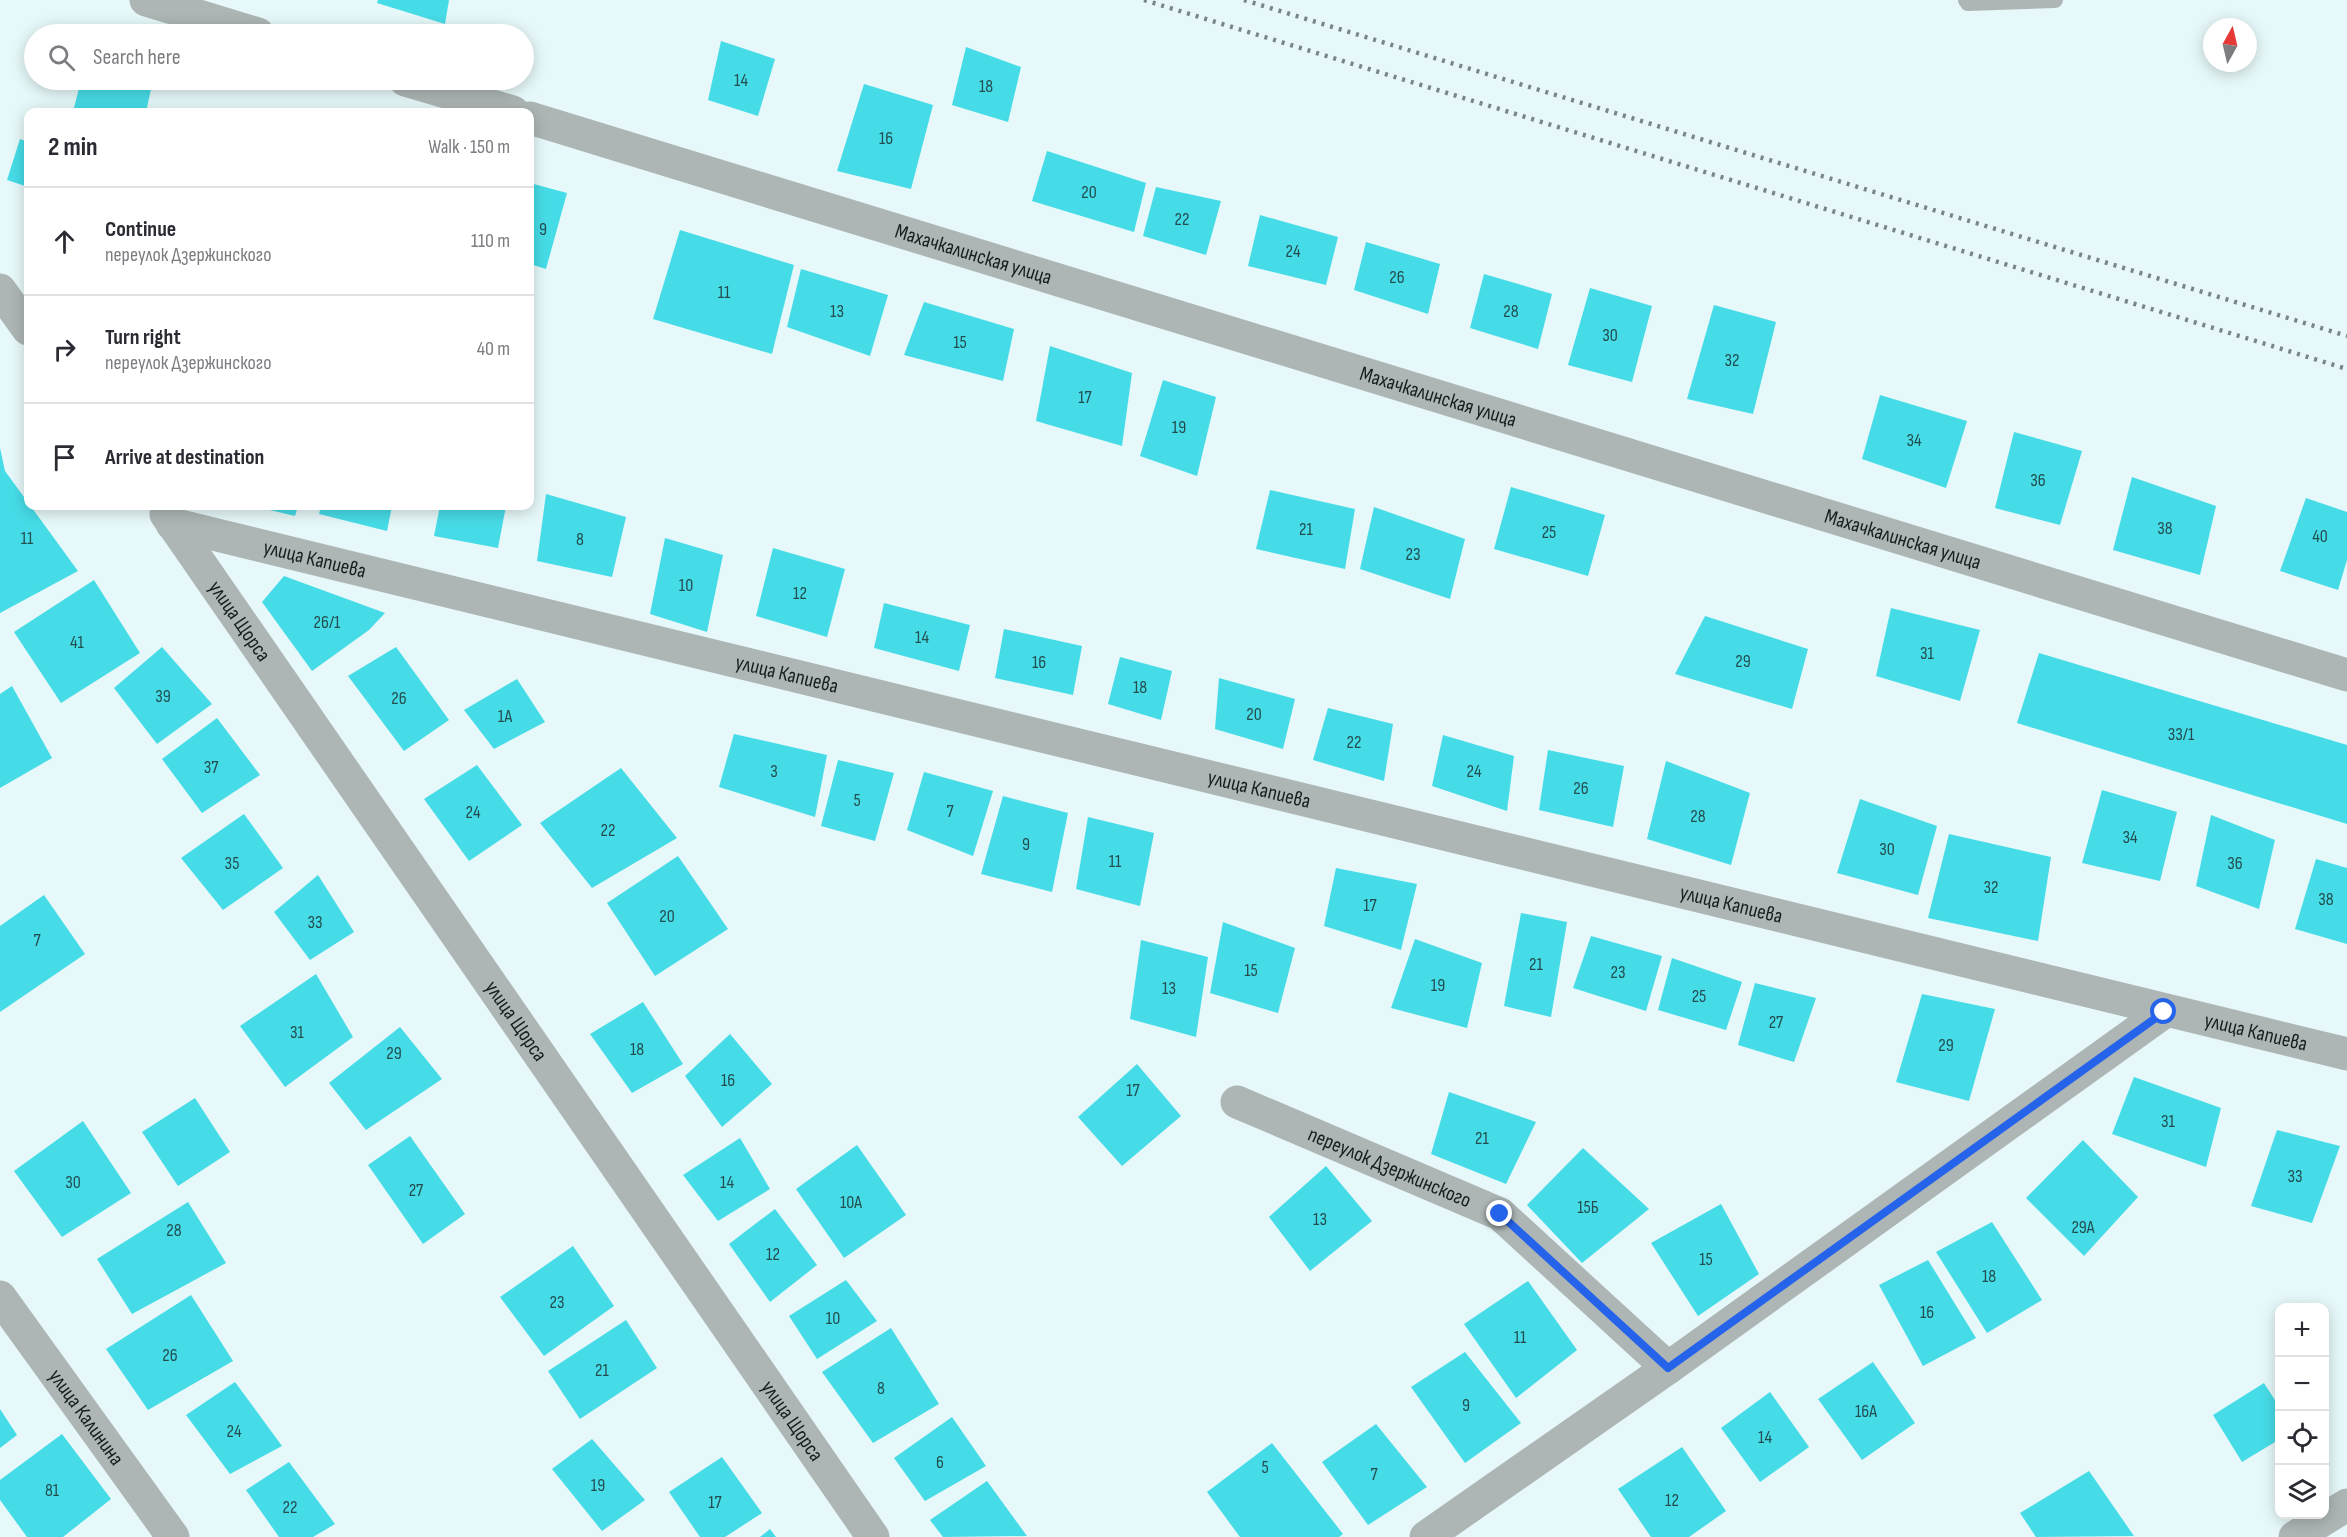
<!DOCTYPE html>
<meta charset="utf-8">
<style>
:root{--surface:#fff;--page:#f7f7f7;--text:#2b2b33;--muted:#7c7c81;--line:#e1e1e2}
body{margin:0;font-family:"Sofia Sans Condensed",sans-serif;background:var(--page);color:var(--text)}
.controls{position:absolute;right:18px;bottom:18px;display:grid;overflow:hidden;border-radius:12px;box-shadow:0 3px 15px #0003}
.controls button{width:54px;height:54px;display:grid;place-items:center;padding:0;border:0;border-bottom:2px solid var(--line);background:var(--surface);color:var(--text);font:30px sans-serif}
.compass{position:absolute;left:2203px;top:18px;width:54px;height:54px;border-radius:50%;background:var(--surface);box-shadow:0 3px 15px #0003;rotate:8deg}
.stop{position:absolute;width:18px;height:18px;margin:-14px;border:4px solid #2563eb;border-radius:50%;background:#fff}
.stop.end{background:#2563eb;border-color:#fff;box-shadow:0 2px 6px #0008}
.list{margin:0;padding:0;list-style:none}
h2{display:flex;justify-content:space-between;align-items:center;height:78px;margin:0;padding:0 24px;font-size:26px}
h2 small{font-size:20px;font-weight:400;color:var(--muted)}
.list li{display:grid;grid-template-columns:39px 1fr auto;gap:18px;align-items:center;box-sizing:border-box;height:108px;padding:0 24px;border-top:2px solid var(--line)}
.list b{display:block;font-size:22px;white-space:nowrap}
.list p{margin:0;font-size:20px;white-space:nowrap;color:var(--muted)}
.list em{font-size:20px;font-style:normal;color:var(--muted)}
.icon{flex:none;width:33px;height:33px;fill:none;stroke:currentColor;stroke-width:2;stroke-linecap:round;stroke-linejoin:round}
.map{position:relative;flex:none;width:2347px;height:1537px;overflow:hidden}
.search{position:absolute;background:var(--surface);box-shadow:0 3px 15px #0003;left:24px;top:24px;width:510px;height:66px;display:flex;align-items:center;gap:15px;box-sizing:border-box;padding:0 21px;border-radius:33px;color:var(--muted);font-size:22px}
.panel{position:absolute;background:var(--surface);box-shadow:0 3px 15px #0003;left:24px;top:108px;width:510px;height:402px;border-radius:12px}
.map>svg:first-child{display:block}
.building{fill:#46dce7}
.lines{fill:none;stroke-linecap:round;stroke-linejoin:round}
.service{stroke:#adb5b5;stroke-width:16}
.minor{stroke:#adb5b5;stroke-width:33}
.rail{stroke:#7a8686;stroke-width:4.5;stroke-dasharray:3 6;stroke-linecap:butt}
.route{stroke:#2563eb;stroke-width:8}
.labels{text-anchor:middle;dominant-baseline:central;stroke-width:4.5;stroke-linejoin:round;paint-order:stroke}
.number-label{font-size:18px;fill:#234e50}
.street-label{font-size:21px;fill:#171e1e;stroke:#e6f8f9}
</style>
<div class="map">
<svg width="2347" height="1537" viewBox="0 0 2347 1537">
<rect width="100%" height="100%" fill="#e6f8f9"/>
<g class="building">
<path d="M378,0H449L445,24L377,3Z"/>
<path d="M721,41L775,59L758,116L708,100Z"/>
<path d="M966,47L1021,67L1008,122L952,105Z"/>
<path d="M81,80H153L146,112H73Z"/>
<path d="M864,84L933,105L911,189L837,171Z"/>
<path d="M20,139L28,142V187L7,180Z"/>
<path d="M1047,151L1146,183L1134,232L1032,201Z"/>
<path d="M530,183L567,193L546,269L530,264Z"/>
<path d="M1156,187L1221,201L1206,255L1143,236Z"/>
<path d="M1260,215L1338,237L1326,285L1248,266Z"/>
<path d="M680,230L794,265L772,354L653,319Z"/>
<path d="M1366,242L1440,264L1428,314L1354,290Z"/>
<path d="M801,269L888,295L870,356L787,327Z"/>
<path d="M1484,274L1552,294L1538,349L1470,328Z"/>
<path d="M1590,288L1652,306L1632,382L1568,365Z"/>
<path d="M924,302L1014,329L1003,381L904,355Z"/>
<path d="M1714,305L1776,322L1753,414L1687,399Z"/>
<path d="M1050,346L1132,373L1122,446L1036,421Z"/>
<path d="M1163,380L1216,397L1197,476L1140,456Z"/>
<path d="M1880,395L1967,421L1946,488L1862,459Z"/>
<path d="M2014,432L2082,451L2060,525L1995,508Z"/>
<path d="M0,448L5,471L78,571L0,613Z"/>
<path d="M2132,477L2216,506L2200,575L2113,550Z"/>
<path d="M1511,487L1605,515L1588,576L1494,549Z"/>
<path d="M1270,490L1355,509L1345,569L1256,549Z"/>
<path d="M546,494L626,517L612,577L537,561Z"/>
<path d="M2306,498L2347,512V560L2338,590L2280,571Z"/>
<path d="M253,506H298L295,516Z"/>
<path d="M321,506H392L387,531L319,514Z"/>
<path d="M440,506H506L498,548L434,536Z"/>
<path d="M1374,507L1465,539L1450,599L1360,569Z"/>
<path d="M665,538L723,555L707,632L650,614Z"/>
<path d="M773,548L845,569L827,637L756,616Z"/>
<path d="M284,576L385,613L369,630L312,671L262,602Z"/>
<path d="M94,580L140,653L61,703L14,632Z"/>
<path d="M884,603L970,625L959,671L874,648Z"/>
<path d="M1891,608L1980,630L1960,701L1876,676Z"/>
<path d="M1705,616L1808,649L1792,709L1675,674Z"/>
<path d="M1004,629L1082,646L1073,695L995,678Z"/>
<path d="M162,647L212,704L157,744L114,688Z"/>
<path d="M396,647L449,720L404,751L348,676Z"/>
<path d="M2039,653L2347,745V824L2017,723Z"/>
<path d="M1120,657L1172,671L1161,720L1108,704Z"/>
<path d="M1219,678L1295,699L1283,749L1215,729Z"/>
<path d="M517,679L545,722L494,749L464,710Z"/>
<path d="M12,686L52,758L0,788V694Z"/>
<path d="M1328,708L1393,724L1384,781L1313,760Z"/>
<path d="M217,718L260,775L202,813L162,759Z"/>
<path d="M734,734L827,755L815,817L719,787Z"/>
<path d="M1443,735L1514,756L1507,811L1432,786Z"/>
<path d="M1548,750L1624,766L1613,827L1539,810Z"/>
<path d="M838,760L894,773L875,841L821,826Z"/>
<path d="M1666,761L1750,793L1731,865L1647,839Z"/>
<path d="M477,765L522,825L469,861L424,799Z"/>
<path d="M621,768L677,838L592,888L540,823Z"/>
<path d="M924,772L993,791L973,856L907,830Z"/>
<path d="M2102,790L2177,812L2160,881L2082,863Z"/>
<path d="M1003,796L1068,813L1052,892L981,874Z"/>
<path d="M1860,799L1937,826L1918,895L1837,873Z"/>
<path d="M244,814L283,868L223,910L181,858Z"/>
<path d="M2211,815L2275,840L2259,909L2196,886Z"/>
<path d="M1088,817L1154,833L1140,906L1076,889Z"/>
<path d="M1949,834L2051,857L2038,941L1928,918Z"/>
<path d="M678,856L728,929L655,976L607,903Z"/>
<path d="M2316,859L2347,868V944L2295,929Z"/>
<path d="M1336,868L1417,884L1401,950L1324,926Z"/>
<path d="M318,875L354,932L310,960L274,912Z"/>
<path d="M44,895L85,954L0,1012V926Z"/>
<path d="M1521,913L1567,922L1551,1017L1504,1006Z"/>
<path d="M1223,922L1295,948L1278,1013L1210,993Z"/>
<path d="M1591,936L1662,956L1646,1011L1573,988Z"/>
<path d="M1415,939L1482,963L1467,1028L1391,1008Z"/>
<path d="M1141,940L1208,957L1196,1037L1130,1019Z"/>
<path d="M1672,958L1742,982L1726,1030L1658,1010Z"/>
<path d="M316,974L353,1037L285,1087L240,1026Z"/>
<path d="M1755,983L1816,998L1794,1062L1738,1045Z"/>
<path d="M1922,994L1995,1009L1969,1101L1896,1082Z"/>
<path d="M643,1002L683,1064L632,1093L590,1034Z"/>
<path d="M400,1027L442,1079L366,1130L329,1083Z"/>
<path d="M730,1034L772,1084L722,1127L685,1076Z"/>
<path d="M1137,1064L1181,1116L1122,1166L1078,1117Z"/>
<path d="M2134,1077L2221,1108L2206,1167L2112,1134Z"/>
<path d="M1449,1092L1536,1122L1506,1184L1431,1154Z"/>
<path d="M195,1098L230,1152L178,1186L142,1132Z"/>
<path d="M83,1121L131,1193L62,1237L14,1171Z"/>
<path d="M2277,1130L2340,1146L2312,1223L2251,1206Z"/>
<path d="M410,1136L465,1214L423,1244L368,1165Z"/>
<path d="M740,1138L770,1189L718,1221L683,1175Z"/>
<path d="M2083,1140L2138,1197L2084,1256L2026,1198Z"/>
<path d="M857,1145L906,1215L844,1258L796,1189Z"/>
<path d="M1583,1148L1649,1209L1582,1263L1527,1205Z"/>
<path d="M1326,1166L1372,1221L1310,1271L1269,1217Z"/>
<path d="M188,1202L226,1263L132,1314L97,1259Z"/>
<path d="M1721,1204L1759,1274L1698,1316L1651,1243Z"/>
<path d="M775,1209L817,1265L770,1302L729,1244Z"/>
<path d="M1992,1222L2042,1300L1987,1333L1936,1252Z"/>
<path d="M573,1246L614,1306L544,1356L500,1297Z"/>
<path d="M1928,1260L1976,1338L1923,1366L1879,1285Z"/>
<path d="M846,1280L877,1321L817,1359L789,1316Z"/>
<path d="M1528,1281L1577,1350L1516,1398L1464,1324Z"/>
<path d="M191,1295L233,1361L148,1410L106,1349Z"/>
<path d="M626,1320L657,1368L580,1419L548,1371Z"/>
<path d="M891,1328L939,1404L873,1443L822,1372Z"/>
<path d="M1465,1352L1521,1423L1465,1463L1411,1387Z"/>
<path d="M1873,1362L1915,1423L1862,1460L1818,1399Z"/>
<path d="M235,1382L282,1446L230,1474L186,1415Z"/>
<path d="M2264,1383L2280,1408V1439L2242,1462L2213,1415Z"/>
<path d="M1770,1392L1809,1447L1760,1482L1721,1428Z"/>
<path d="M0,1409L17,1435L0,1448Z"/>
<path d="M952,1417L986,1466L925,1501L894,1458Z"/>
<path d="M1376,1424L1427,1487L1368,1525L1322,1462Z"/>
<path d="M62,1434L111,1499L63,1537H27L0,1500V1480Z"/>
<path d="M592,1439L645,1500L602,1531L552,1469Z"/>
<path d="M1272,1443L1343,1534L1339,1537H1240L1207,1492Z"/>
<path d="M1682,1447L1726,1511L1689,1537H1651L1618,1489Z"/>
<path d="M722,1457L762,1513L725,1537H700L669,1492Z"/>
<path d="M289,1462L335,1524L313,1537H279L246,1490Z"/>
<path d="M2089,1471L2134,1536L2036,1537L2020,1513Z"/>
<path d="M987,1481L1027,1536L943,1537L930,1520Z"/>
<path d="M770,1529L776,1537H760Z"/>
</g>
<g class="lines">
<path class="service" d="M1966,0L1968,3L2055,0"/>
<g class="minor">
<path d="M146,0L258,34"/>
<path d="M405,80L513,112"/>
<path id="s1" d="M530,118L2347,675"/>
<path d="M0,290L28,329"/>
<path id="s2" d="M166,514L873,1537"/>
<path id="s3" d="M172,524L2347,1054"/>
<path id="s4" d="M1237,1102L1500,1214L1668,1368"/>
<path id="s5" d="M0,1297L173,1537"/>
<path d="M1426,1537L1668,1368L2164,1012"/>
<path d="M2295,1537L2347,1505"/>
</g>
<g class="rail">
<path d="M1144,0L2347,369"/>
<path d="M1244,0L2347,336"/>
</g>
</g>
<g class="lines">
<path class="route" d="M1500,1214L1668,1368L2164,1012"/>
</g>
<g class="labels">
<g class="number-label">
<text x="741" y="80">14</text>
<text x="986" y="86">18</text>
<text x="886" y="138">16</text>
<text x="1089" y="192">20</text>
<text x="1182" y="219">22</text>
<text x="543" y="229">9</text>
<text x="1293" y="251">24</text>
<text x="1397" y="277">26</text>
<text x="724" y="292">11</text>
<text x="837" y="311">13</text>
<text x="1511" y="311">28</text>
<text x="1610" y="335">30</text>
<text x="960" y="342">15</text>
<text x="1732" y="360">32</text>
<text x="1085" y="397">17</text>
<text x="1179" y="427">19</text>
<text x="1914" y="440">34</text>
<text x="2038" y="480">36</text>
<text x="2165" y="528">38</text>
<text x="1306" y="529">21</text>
<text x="1549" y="532">25</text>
<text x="2320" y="536">40</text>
<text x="27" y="538">11</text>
<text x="580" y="539">8</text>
<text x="1413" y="554">23</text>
<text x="686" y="585">10</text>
<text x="800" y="593">12</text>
<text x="327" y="622">26/1</text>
<text x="922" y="637">14</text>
<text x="77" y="642">41</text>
<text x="1927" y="653">31</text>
<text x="1743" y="661">29</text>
<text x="1039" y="662">16</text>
<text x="1140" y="687">18</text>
<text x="163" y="696">39</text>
<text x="399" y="698">26</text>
<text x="1254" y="714">20</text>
<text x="505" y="716">1А</text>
<text x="2181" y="734">33/1</text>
<text x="1354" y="742">22</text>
<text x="211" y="767">37</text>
<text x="774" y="771">3</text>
<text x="1474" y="771">24</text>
<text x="1581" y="788">26</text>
<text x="857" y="800">5</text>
<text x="950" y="811">7</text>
<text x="473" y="812">24</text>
<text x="1698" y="816">28</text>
<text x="608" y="830">22</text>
<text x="2130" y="837">34</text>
<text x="1026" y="844">9</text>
<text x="1887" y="849">30</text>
<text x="1115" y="861">11</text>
<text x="232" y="863">35</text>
<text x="2235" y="863">36</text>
<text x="1991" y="887">32</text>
<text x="2326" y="899">38</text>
<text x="1370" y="905">17</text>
<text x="667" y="916">20</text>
<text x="315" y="922">33</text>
<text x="37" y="940">7</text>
<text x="1536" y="964">21</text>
<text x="1251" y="970">15</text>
<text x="1618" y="972">23</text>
<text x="1438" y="985">19</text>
<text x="1169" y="988">13</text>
<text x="1699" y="996">25</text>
<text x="1776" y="1022">27</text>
<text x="297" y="1032">31</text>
<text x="1946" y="1045">29</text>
<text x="637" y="1049">18</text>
<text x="394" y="1053">29</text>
<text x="728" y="1080">16</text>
<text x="1133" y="1090">17</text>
<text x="2168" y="1121">31</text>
<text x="1482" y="1138">21</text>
<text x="2295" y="1176">33</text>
<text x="73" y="1182">30</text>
<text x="727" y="1182">14</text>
<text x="416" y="1190">27</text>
<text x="851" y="1202">10А</text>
<text x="1588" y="1207">15Б</text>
<text x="1320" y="1219">13</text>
<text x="2083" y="1227">29А</text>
<text x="174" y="1230">28</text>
<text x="773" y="1254">12</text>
<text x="1706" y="1259">15</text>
<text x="1989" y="1276">18</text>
<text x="557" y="1302">23</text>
<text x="1927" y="1312">16</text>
<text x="833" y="1318">10</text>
<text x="1520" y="1337">11</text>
<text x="170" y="1355">26</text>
<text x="602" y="1370">21</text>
<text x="881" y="1388">8</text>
<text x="1466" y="1405">9</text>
<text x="1866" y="1411">16А</text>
<text x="234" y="1431">24</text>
<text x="1765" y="1437">14</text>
<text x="940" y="1462">6</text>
<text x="1265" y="1467">5</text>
<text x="1374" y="1474">7</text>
<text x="598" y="1485">19</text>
<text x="52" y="1490">81</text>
<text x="1672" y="1500">12</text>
<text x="715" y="1502">17</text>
<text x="290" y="1507">22</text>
</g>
<g class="street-label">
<text stroke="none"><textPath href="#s1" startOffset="464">Махачкалинская улица</textPath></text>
<text stroke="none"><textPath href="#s1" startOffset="950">Махачкалинская улица</textPath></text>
<text stroke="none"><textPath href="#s1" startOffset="1436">Махачкалинская улица</textPath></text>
<text stroke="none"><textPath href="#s3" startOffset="147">улица Капиева</textPath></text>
<text stroke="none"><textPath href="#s2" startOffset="130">улица Щорса</textPath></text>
<text stroke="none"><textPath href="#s3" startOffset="633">улица Капиева</textPath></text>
<text stroke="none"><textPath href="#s3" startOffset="1119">улица Капиева</textPath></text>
<text stroke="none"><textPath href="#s3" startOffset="1605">улица Капиева</textPath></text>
<text stroke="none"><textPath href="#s2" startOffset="616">улица Щорса</textPath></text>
<text stroke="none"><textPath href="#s3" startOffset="2145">улица Капиева</textPath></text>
<text stroke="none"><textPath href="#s4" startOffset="166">переулок Дзержинского</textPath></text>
<text stroke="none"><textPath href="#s5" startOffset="148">улица Калинина</textPath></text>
<text stroke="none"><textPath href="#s2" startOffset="1102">улица Щорса</textPath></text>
</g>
</g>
</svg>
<div class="controls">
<button>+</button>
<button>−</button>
<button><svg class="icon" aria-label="locate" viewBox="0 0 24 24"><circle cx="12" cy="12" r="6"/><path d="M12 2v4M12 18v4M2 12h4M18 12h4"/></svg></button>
<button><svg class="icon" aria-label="layers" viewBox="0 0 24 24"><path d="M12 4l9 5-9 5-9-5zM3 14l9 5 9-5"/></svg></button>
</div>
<svg class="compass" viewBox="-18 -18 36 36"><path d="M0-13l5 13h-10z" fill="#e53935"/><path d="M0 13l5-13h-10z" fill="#7c7c81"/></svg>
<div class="stop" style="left:2164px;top:1012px"></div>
<div class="stop end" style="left:1500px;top:1214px"></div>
<div class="search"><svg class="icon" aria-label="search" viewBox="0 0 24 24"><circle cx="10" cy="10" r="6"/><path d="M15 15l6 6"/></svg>Search here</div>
<section class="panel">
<h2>2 min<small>Walk · 150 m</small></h2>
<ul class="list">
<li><svg class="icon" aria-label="ahead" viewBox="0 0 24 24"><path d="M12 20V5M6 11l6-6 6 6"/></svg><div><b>Continue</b><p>переулок Дзержинского</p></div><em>110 m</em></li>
<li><svg class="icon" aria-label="right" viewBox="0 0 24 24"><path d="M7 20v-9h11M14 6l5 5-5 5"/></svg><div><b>Turn right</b><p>переулок Дзержинского</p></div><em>40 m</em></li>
<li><svg class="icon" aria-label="arrive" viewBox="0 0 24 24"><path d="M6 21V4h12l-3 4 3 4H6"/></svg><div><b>Arrive at destination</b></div></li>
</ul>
</section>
</div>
